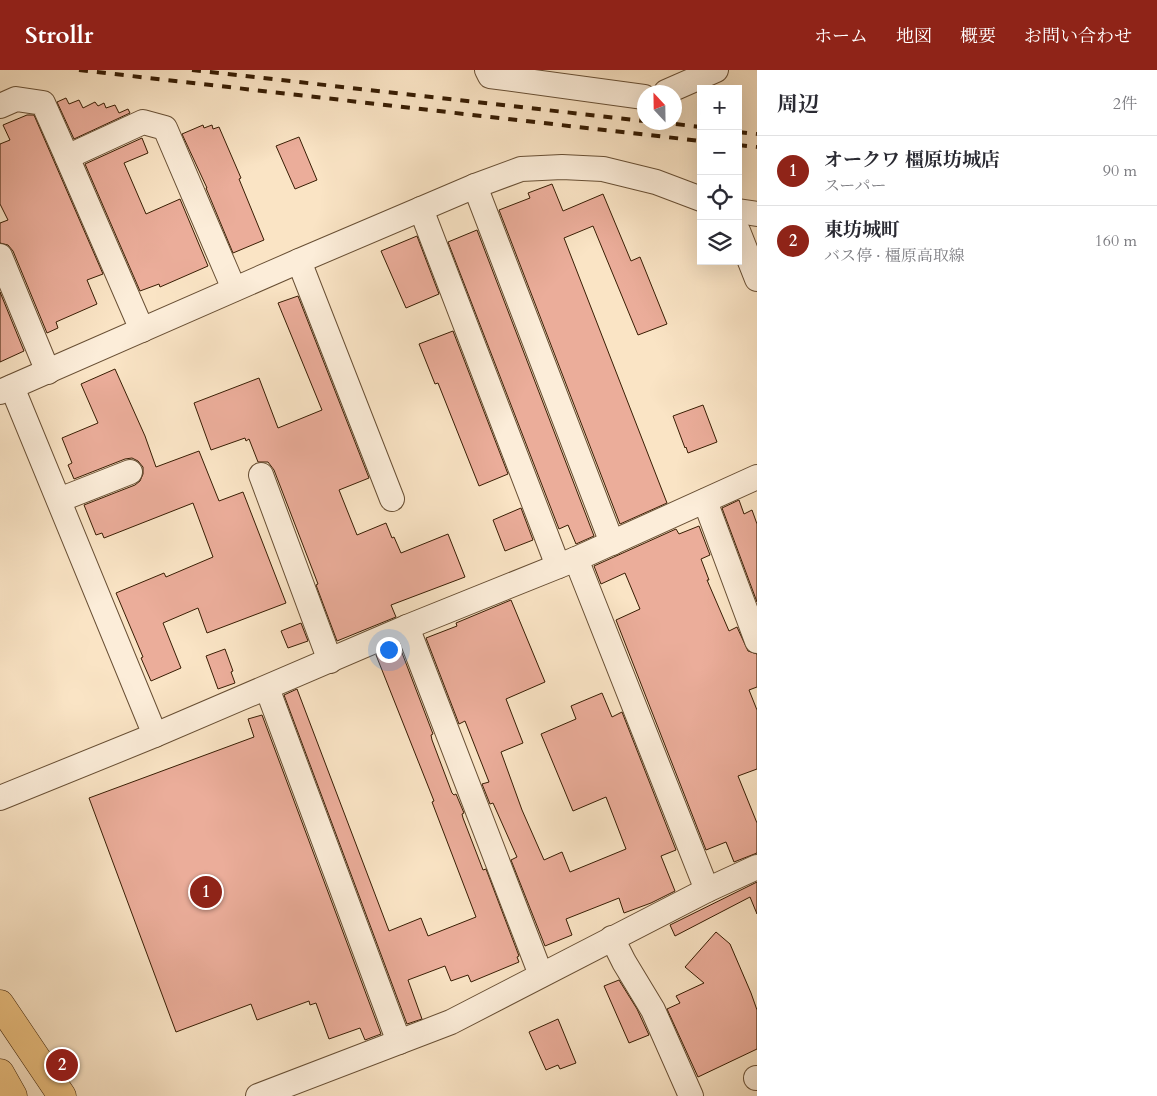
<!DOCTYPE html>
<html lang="ja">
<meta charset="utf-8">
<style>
:root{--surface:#fff;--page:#f2f2f3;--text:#2b2b33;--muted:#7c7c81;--line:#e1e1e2;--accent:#8f2418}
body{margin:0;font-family:Cardo,"Noto Serif JP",serif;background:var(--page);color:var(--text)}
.controls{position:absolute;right:15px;top:15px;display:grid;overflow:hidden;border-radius:0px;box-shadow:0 5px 20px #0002}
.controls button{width:45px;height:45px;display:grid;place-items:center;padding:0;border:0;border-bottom:1px solid var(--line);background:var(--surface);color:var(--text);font:25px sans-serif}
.compass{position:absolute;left:637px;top:15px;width:45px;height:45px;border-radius:50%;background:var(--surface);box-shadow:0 5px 20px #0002;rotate:338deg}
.you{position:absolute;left:388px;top:579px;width:18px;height:18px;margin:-12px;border:4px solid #fff;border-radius:50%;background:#1a73e8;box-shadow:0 0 0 8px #1a73e833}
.badge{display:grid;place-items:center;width:32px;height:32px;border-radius:50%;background:var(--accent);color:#fff;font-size:16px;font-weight:700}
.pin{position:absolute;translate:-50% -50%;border:2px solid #fff;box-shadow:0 1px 5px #0006}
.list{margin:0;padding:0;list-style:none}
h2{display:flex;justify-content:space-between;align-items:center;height:65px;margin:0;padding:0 20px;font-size:21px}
h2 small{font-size:16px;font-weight:400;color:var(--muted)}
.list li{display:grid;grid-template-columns:32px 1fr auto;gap:15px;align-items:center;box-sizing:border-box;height:70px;padding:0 20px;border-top:1px solid var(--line)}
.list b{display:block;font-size:19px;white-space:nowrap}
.list p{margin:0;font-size:16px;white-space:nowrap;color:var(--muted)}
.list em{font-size:16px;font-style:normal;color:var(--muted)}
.icon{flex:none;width:28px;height:28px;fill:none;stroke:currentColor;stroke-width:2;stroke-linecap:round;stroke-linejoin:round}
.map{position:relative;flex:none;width:757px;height:1026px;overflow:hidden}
header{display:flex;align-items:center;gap:30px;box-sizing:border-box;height:70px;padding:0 25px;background:var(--accent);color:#fff}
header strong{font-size:24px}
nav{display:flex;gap:28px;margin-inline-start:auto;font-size:18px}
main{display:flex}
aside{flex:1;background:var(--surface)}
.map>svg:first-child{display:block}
.building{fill:#ebad9a;stroke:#381d03}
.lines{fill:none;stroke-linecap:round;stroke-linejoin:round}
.street-casing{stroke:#684f34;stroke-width:26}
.primary-casing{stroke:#381d03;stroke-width:29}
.highway-casing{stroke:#381d03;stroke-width:29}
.street{stroke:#fcedd9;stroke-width:24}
.primary{stroke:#edc282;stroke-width:28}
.highway{stroke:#edc282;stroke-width:28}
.rail{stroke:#381d03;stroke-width:4;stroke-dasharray:9 9;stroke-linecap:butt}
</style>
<header>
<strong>Strollr</strong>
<nav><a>ホーム</a><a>地図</a><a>概要</a><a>お問い合わせ</a></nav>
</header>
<main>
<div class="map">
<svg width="757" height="1026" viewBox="0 0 757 1026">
<rect width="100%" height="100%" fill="#fae4c5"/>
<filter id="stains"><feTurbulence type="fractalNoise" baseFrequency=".004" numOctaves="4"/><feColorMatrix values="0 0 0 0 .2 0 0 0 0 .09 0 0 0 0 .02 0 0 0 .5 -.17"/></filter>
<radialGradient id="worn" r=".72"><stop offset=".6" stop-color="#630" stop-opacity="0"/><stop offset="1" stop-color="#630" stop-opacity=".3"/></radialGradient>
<g class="building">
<path d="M66,28L69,34L79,30L83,38L95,32L98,36L104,33L106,38L115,35L119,43L128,39L130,43L74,69L57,32Z"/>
<path d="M27,45H34L103,204L87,210L97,234L56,252L58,258L47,263L13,181L8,175L0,173V153L8,150L0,134V74L10,70L3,55Z"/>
<path d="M203,55L204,58L212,55L213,59L219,57L241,108L239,109L264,170L233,183L206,118H207L182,64Z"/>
<path d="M299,67L317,110L295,119L276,76Z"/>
<path d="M142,68L148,83L124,93L146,144L180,129L208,196L160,217L159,214L140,221L85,94Z"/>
<path d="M552,114L563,141L603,124L631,191L640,187L667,254L638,265L593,156L564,168L667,433L620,454L499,140L530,128L528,123Z"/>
<path d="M477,160L594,466L576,474L568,455L559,459L448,172Z"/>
<path d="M417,166L439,224L406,238L381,181Z"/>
<path d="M0,222L24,281L0,292Z"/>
<path d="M298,226L369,408L339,420L357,465L386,453L392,468L394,467L401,483L448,464L465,507L391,535L396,547L337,571L316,515L318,514L274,400L268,392H258L249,369L246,371L245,368L211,380L194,333L259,308L278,358L322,340L278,233Z"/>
<path d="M453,261L508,404L479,416L438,313L435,314L419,274Z"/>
<path d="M115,299L145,366L156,397L199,381L219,431L243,422L286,533L207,563L198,538L163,553L181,598L151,611L141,588L143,587L116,523L164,503L166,507L213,487L193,433L104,468L102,463L96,465L84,435L135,415L140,411L143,404V397L138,391L132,388L125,389L74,409L68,395L72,393L62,368L98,353L81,314Z"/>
<path d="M703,335L717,372L688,383L686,377L685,378L673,346Z"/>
<path d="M739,430L744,444L752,440L757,454V532L722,438Z"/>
<path d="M521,438L533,470L505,481L493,450Z"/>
<path d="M699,456L710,485L701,489L709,510H707L729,561L737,557L748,581L757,584V617L749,620L757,640V699L738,706L757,753V783L734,792L726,772L706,780L616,550L640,539L625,503L601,514L594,496L676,459L679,464Z"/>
<path d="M511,530L545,612L506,629L523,673L501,682L522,740L544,790L562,782L570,802L626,779L606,727L573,741L541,664L576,649L571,636L602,623L612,647L622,642L676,780L661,786L675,821L651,833L624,843L619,828L566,849L572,865L545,876L511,790L517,787L493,733L490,734L482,714L489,712L465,651L459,654L426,568L457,556L456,553Z"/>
<path d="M301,553L308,571L288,578L281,561Z"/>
<path d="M399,575L433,664L431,665L432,670L452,723L454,725L456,724L464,743L462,744L463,748L483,800L486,799L519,886L517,887L519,892L471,912L468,905L451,911L445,896L408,910L422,949L407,954L284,625L297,619L389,861L421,848L428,866L476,847L432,732L434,731L376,585Z"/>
<path d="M225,579L233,601L231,602L235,613L218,619L206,586Z"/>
<path d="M262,645L381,964L365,970L360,958L329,969L316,933L310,935L309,931L257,950L251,934L176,962L89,728L254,667L248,649Z"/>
<path d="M757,812V844L750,827L675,866L670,855Z"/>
<path d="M716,862L730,874L751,923L757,940V979L698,1007L667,939L680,933L676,926L704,913L685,897Z"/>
<path d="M619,910L637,939L649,965L629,973L604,916Z"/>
<path d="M558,949L576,993L560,999L558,995L546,1000L529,962Z"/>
</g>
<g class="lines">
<defs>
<g id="street">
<path d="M487,0L490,6L644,27"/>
<path d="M666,22L716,0"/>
<path d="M0,36L16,29L43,33L67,87"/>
<path d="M475,116L612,473"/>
<path d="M421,139L558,496"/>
<path d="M738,141L757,144"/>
<path d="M738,161L757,209"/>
<path d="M0,186L48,302"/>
<path d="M299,191L392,429"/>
<path d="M142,260L67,87L143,52L165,58L234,219"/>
<path d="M12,317L155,665"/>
<path d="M0,322L299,191L475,116L521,99L562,97L603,99L656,112L701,129"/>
<path d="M261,405L330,591"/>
<path d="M59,430L130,402"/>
<path d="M705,431L757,571"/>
<path d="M576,489L707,820"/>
<path d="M407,557L541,905"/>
<path d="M267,618L399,972"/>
<path d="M0,728L155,665L407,557L576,489L757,407"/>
<path d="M612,868L624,892L653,940L691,1026"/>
<path d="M756,1008H757"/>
<path d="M258,1026L451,952L707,820L757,797"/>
</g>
<path id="primary" d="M0,934L62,1026"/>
<path id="highway" d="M0,1003L13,1026"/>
</defs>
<use href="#street" class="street-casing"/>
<use href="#primary" class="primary-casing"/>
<use href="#highway" class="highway-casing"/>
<use href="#street" class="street"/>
<use href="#primary" class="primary"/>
<use href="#highway" class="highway"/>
<g class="rail">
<path d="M79,0L701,71"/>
<path d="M192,0L644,51"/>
<path d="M658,52L701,57"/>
<path d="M738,62L757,64"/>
<path d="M738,75L757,77"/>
</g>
</g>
<rect width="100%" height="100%" filter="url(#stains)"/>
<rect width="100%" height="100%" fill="url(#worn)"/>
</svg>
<div class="controls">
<button>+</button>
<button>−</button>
<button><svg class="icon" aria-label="locate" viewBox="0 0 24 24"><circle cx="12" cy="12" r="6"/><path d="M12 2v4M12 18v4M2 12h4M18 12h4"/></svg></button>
<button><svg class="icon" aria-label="layers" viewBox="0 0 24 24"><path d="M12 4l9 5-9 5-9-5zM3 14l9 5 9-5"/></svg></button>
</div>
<svg class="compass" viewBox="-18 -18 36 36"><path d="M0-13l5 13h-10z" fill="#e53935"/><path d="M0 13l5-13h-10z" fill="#7c7c81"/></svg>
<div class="you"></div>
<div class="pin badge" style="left:206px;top:822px">1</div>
<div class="pin badge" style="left:62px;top:995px">2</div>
</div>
<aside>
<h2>周辺<small>2件</small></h2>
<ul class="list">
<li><span class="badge">1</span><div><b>オークワ 橿原坊城店</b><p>スーパー</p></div><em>90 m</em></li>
<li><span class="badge">2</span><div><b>東坊城町</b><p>バス停 · 橿原高取線</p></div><em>160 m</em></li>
</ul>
</aside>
</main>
